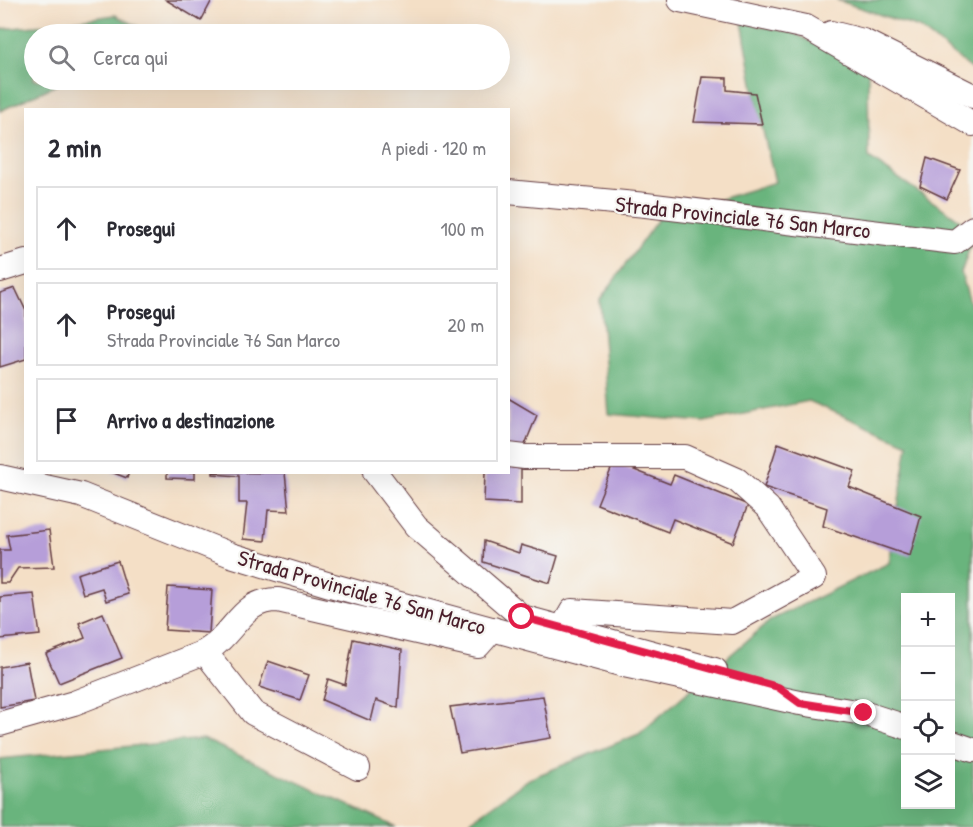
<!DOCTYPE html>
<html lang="it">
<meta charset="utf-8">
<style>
:root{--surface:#fff;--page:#f2f2f3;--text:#2b2b33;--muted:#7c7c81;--line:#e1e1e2}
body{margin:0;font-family:"Patrick Hand",sans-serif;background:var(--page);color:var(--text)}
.controls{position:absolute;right:18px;bottom:18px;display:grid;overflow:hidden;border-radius:0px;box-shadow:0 6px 24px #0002}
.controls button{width:54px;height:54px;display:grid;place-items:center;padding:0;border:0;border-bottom:2px solid var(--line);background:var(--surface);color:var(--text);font:30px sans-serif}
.stop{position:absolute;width:18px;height:18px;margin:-14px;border:4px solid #e11d48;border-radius:50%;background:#fff}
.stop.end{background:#e11d48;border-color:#fff;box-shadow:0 2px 6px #0008}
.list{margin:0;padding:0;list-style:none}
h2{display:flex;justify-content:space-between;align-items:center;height:78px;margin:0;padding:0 24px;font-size:26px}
h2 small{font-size:20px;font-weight:400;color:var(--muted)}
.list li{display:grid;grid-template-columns:39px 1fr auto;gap:18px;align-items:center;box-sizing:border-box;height:84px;margin:0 12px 12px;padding:0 12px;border:2px solid var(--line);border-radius:0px}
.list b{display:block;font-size:22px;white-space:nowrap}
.list p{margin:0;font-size:20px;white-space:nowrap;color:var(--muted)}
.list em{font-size:20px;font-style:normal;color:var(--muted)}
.icon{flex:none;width:33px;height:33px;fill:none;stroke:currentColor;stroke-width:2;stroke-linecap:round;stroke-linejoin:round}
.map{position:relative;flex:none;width:973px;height:827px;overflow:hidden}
.search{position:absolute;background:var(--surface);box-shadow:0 6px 24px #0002;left:24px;top:24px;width:486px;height:66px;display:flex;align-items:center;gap:15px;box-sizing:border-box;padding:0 21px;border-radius:33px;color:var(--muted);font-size:22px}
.panel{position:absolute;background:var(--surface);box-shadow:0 6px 24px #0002;left:24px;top:108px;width:486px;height:366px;border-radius:0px}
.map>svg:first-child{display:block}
.forest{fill:#69b47d;stroke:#5a6a54;stroke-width:1.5;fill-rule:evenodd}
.building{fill:#b69ed9}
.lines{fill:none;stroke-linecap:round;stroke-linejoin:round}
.minor-casing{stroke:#643c42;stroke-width:26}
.minor{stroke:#fff;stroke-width:24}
.route{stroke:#e11d48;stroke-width:8}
.labels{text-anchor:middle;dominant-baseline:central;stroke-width:4.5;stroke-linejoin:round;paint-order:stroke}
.street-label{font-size:22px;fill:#4a1f2b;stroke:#f6f6f2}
</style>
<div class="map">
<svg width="973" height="827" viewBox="0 0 973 827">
<rect width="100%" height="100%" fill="#f6f6f2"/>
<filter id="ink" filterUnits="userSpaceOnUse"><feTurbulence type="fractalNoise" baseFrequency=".0167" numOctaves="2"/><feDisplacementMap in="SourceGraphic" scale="12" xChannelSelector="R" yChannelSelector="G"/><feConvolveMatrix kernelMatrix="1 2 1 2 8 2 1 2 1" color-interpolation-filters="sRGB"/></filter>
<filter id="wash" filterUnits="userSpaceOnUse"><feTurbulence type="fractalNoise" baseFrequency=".008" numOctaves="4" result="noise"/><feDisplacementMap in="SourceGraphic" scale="24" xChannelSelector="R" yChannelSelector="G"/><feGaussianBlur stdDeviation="1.35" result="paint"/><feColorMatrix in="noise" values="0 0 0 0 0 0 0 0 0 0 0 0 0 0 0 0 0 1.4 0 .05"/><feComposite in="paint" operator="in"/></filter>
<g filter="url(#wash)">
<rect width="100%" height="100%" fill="#f4dfc6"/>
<g class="forest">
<path d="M837,0H973V70L919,28Z"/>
<path d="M115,15L153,34H34V80H67L0,111V29L36,26Z"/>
<path d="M742,22L794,33L868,71L869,158L973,229V238L961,273L973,312V827H462L529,779L639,734L771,620L889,563L908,444L809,401L704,422L609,414L600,300L658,219L775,182L757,105ZM906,598H950V804H906Z"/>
<path d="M203,739L396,827H0V759Z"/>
</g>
<g id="blocks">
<g class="building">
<path d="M166,0H212L201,21Z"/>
<path d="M702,77L727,78V90L755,93L762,124L694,122Z"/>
<path d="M927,158L960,170L947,199L920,186Z"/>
<path d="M15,288L26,311V359L0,367V293Z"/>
<path d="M508,398L537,415L522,452L508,450Z"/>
<path d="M778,443L855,471L849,487L921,516L910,556L823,526L827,508L764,487Z"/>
<path d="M614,462L670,484L674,475L748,505L733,543L673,519L668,532L597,504Z"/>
<path d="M508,467L521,469V504L484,502L485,472H508Z"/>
<path d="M111,472H129L127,478Z"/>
<path d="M167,472H195V479L167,478Z"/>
<path d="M213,472L285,473L289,511L268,510L265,541L243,539L247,503H239V476L213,474Z"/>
<path d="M49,530L54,567L18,568L8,583H0V550H10L7,535Z"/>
<path d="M484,541L519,553L521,545L558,556L550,583L483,562Z"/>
<path d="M118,561L128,594L106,601L102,588L83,594L77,574Z"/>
<path d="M168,587L212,590L209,633L165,630Z"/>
<path d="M34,594L40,635L0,639V597Z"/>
<path d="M103,613L122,658L59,683L46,654L85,638L79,623Z"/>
<path d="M353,639L402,650L398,708L376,700L371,721L322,700L328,679L345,685Z"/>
<path d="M268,661L309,675L300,700L259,687Z"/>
<path d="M27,662L34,701L0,707V667Z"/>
<path d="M543,696L551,738L460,753L450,707Z"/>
</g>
</g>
</g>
<g filter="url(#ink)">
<use href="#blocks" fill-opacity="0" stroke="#643c42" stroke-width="1.5"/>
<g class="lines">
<defs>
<g id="minor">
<path d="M680,0L806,27L973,124"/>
<path d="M831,33L863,41L973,96"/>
<path d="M508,192L646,205L955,242L973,228"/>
<path d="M0,270L26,262"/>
<path d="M508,455L525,457H685L737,480L768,508L814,577L732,622L572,611L562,628"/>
<path d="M375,472L416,526L522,617L715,670"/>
<path d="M0,477L81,495L231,555L330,585L624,665L800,703L863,713L906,727"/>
<path d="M205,652L253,713L358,768"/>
<path d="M0,724L74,703L205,652C210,648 216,645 220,640C240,621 247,600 278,600L478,646L493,629"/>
<path d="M950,742L973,750"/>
</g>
</defs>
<use href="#minor" class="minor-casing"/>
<use href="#minor" class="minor"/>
</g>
</g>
<g class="lines" filter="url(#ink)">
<path class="route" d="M522,617L778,687L800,703L864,713"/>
</g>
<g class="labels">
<g class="street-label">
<text transform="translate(743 217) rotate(6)">Strada Provinciale 76 San Marco</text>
<text transform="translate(362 592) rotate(16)">Strada Provinciale 76 San Marco</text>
</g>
</g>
</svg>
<div class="controls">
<button>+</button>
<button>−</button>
<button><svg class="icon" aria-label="locate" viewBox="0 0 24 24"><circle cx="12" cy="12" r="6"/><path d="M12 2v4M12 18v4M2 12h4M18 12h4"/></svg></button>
<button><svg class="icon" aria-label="layers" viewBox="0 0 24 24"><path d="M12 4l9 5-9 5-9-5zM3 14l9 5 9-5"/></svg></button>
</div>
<div class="stop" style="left:522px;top:617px"></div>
<div class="stop end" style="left:864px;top:713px"></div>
<div class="search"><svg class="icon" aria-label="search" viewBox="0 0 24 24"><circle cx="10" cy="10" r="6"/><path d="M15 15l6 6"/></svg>Cerca qui</div>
<section class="panel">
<h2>2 min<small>A piedi · 120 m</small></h2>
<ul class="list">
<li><svg class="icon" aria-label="ahead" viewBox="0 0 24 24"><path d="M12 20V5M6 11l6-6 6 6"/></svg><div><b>Prosegui</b></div><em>100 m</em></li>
<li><svg class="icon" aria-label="ahead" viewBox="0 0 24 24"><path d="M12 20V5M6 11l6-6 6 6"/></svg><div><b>Prosegui</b><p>Strada Provinciale 76 San Marco</p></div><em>20 m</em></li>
<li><svg class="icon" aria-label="arrive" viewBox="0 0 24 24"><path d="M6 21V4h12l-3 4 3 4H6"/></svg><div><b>Arrivo a destinazione</b></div></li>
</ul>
</section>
</div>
